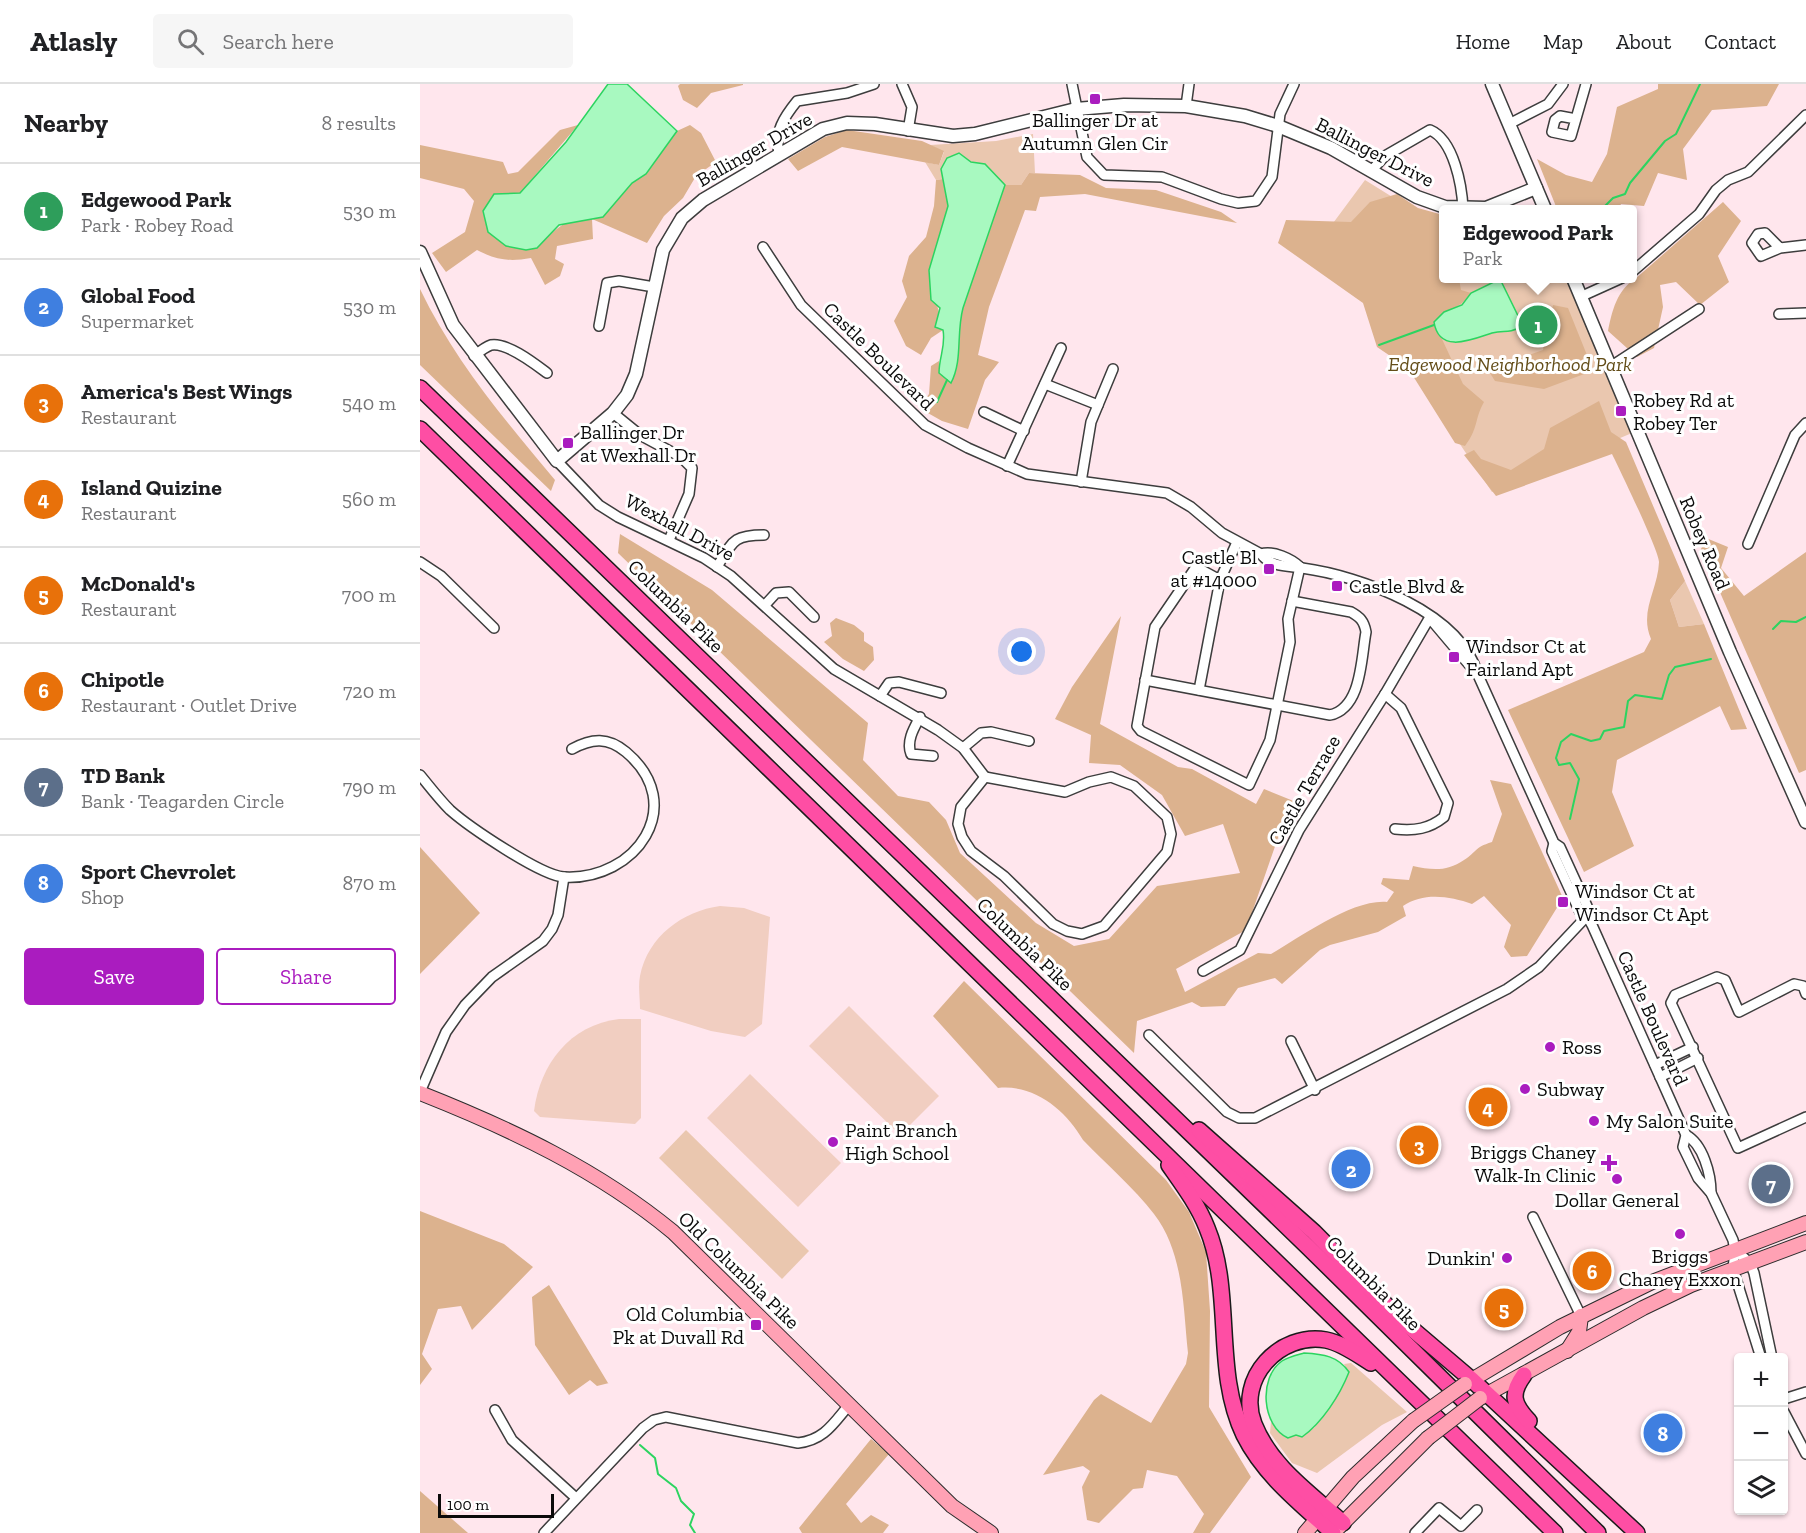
<!DOCTYPE html>
<meta charset="utf-8">
<style>
:root{--surface:#fff;--page:#f6f6f6;--text:#202124;--muted:#757577;--line:#e0e0e0;--accent:#aa1cbf}
body{margin:0;font-family:"Zilla Slab",serif;background:var(--page);color:var(--text)}
.controls{position:absolute;right:18px;bottom:18px;display:grid;overflow:hidden;border-radius:6px;box-shadow:0 2px 4px #0004}
.controls button{width:54px;height:54px;display:grid;place-items:center;padding:0;border:0;border-bottom:2px solid var(--line);background:var(--surface);color:var(--text);font:30px sans-serif}
.scale{position:absolute;left:18px;bottom:15px;width:116px;box-sizing:border-box;padding-left:6px;border:3px solid #0a0a0a;border-top:0;font-size:16px;line-height:21px;white-space:nowrap;color:#0a0a0a;-webkit-text-stroke:4px #fff;paint-order:stroke}
.you{position:absolute;left:602px;top:568px;width:21px;height:21px;margin:-15px;border:4px solid #fff;border-radius:50%;background:#1a73e8;box-shadow:0 0 0 9px #1a73e833}
.badge{display:grid;place-items:center;width:39px;height:39px;border-radius:50%;background:var(--accent);color:#fff;font-size:20px;font-weight:700}
.pin{position:absolute;translate:-50% -50%;border:3px solid #fff;box-shadow:0 2px 6px #0006}
.popup{position:absolute;left:1019px;top:121px;width:198px;height:78px;box-sizing:border-box;display:grid;place-content:center;border-radius:6px;background:var(--surface);filter:drop-shadow(0 2px 4px #0005);font-size:20px;white-space:nowrap;color:var(--muted)}
.popup b{font-size:22px;color:var(--text)}
.popup::after{content:'';position:absolute;left:50%;top:100%;margin-left:-12px;border:12px solid transparent;border-top-color:var(--surface)}
.list{margin:0;padding:0;list-style:none}
h2{display:flex;justify-content:space-between;align-items:center;height:78px;margin:0;padding:0 24px;font-size:26px}
h2 small{font-size:20px;font-weight:400;color:var(--muted)}
.list li{display:grid;grid-template-columns:39px 1fr auto;gap:18px;align-items:center;box-sizing:border-box;height:96px;padding:0 24px;border-top:2px solid var(--line)}
.list b{display:block;font-size:22px;white-space:nowrap}
.list p{margin:0;font-size:20px;white-space:nowrap;color:var(--muted)}
.list em{font-size:20px;font-style:normal;color:var(--muted)}
.actions{display:flex;gap:12px;padding:18px 24px}
.actions a{flex:1;padding:14px 0;border:2px solid var(--accent);border-radius:6px;text-align:center;font-size:21px;color:var(--accent)}
.actions .main{background:var(--accent);color:#fff}
.icon{flex:none;width:33px;height:33px;fill:none;stroke:currentColor;stroke-width:2;stroke-linecap:round;stroke-linejoin:round}
.map{position:relative;flex:none;width:1386px;height:1449px;overflow:hidden}
header{display:flex;align-items:center;gap:36px;box-sizing:border-box;height:84px;padding:0 30px;background:var(--surface);border-bottom:2px solid var(--line)}
header strong{font-size:28px}
nav{display:flex;gap:33px;margin-inline-start:auto;font-size:21px}
.search{width:420px;height:54px;background:var(--page);display:flex;align-items:center;gap:15px;box-sizing:border-box;padding:0 21px;border-radius:6px;color:var(--muted);font-size:22px}
main{display:flex}
aside{flex:1;background:var(--surface)}
.map>svg:first-child{display:block}
.green{fill:#eac7af}
.forest{fill:#dcb28e}
.pitch{fill:#f1cec1}
.water{fill:#a8f9c0;stroke:#2cd460;stroke-width:1.5}
.lines{fill:none;stroke-linecap:round;stroke-linejoin:round}
.stream{stroke:#2cd460;stroke-width:2}
.minor-casing{stroke:#3d3d3d;stroke-width:12}
.tertiary-casing{stroke:#3d3d3d;stroke-width:15}
.secondary-casing{stroke:#2c2c2c;stroke-width:16}
.trunk-casing{stroke:#1b1b1b;stroke-width:18}
.minor{stroke:#fff;stroke-width:9}
.tertiary{stroke:#fff;stroke-width:12}
.secondary{stroke:#ffa1b4;stroke-width:14}
.trunk{stroke:#fe4ea4;stroke-width:15}
.secondary-bridge-casing{stroke:#2c2c2c;stroke-width:16;stroke-linecap:butt}
.secondary-bridge{stroke:#ffa1b4;stroke-width:14}
.poi-dot{fill:#aa1cbf;stroke:#fff;stroke-width:2}
.labels{text-anchor:middle;dominant-baseline:central;stroke-width:6;stroke-linejoin:round;paint-order:stroke}
.poi-label{font-size:20px;fill:#0a0a0a;stroke:#fff;text-anchor:start}
.street-label{font-size:20px;fill:#0a0a0a;stroke:#fff}
.park-label{font-size:20px;font-style:italic;fill:#634d18;stroke:#fff}
</style>
<header>
<strong>Atlasly</strong>
<div class="search"><svg class="icon" aria-label="search" viewBox="0 0 24 24"><circle cx="10" cy="10" r="6"/><path d="M15 15l6 6"/></svg>Search here</div>
<nav><a>Home</a><a>Map</a><a>About</a><a>Contact</a></nav>
</header>
<main>
<aside>
<h2>Nearby<small>8 results</small></h2>
<ul class="list">
<li><span class="badge" style="background:#2e9e5b">1</span><div><b>Edgewood Park</b><p>Park · Robey Road</p></div><em>530 m</em></li>
<li><span class="badge" style="background:#3f7fe0">2</span><div><b>Global Food</b><p>Supermarket</p></div><em>530 m</em></li>
<li><span class="badge" style="background:#e8710a">3</span><div><b>America's Best Wings</b><p>Restaurant</p></div><em>540 m</em></li>
<li><span class="badge" style="background:#e8710a">4</span><div><b>Island Quizine</b><p>Restaurant</p></div><em>560 m</em></li>
<li><span class="badge" style="background:#e8710a">5</span><div><b>McDonald's</b><p>Restaurant</p></div><em>700 m</em></li>
<li><span class="badge" style="background:#e8710a">6</span><div><b>Chipotle</b><p>Restaurant · Outlet Drive</p></div><em>720 m</em></li>
<li><span class="badge" style="background:#5c6f8a">7</span><div><b>TD Bank</b><p>Bank · Teagarden Circle</p></div><em>790 m</em></li>
<li><span class="badge" style="background:#3f7fe0">8</span><div><b>Sport Chevrolet</b><p>Shop</p></div><em>870 m</em></li>
</ul>
<div class="actions"><a class="main">Save</a><a>Share</a></div>
</aside>
<div class="map">
<svg width="1386" height="1449" viewBox="0 0 1386 1449">
<rect width="100%" height="100%" fill="#ffe6ed"/>
<g class="green">
<path d="M613,50L615,89H609L601,101H585L565,80L551,78L539,69L521,85L523,95L516,96L505,78L519,81L524,68L510,61L576,57Z"/>
<path d="M945,96L982,119L1024,194L1147,195L1212,349L1072,408L902,154Z"/>
<path d="M1265,497L1284,540L1259,543L1250,516Z"/>
<path d="M266,1046L389,1167L362,1195L239,1074Z"/>
<path d="M931,1279L987,1328L962,1341L897,1389L872,1379L850,1349L851,1338L864,1352L894,1344L929,1289L924,1280Z"/>
</g>
<g class="forest">
<path d="M260,0H323V1L291,9L277,24L263,16L258,2Z"/>
<path d="M1238,0H1359L1347,22L1292,26L1263,65L1267,96L1238,89L1224,122L1201,120L1199,125H1137L1117,75L1146,91L1172,98L1187,70L1197,23L1238,5Z"/>
<path d="M158,41L100,109L74,110L117,164C144,136 144,137 183,133L212,99L226,90L257,47L270,41L281,49L296,78L276,92L263,114L244,132L227,159L172,135L173,155L137,162L135,175L144,180L140,192L125,201L111,174C89,178 76,176 57,166L26,188L12,169L45,148L54,117L44,105L0,94V61L83,78L88,90L98,88L140,46Z"/>
<path d="M427,46L502,57L524,67L519,81L422,63L378,87L368,75L405,53Z"/>
<path d="M609,89L660,91L686,104L736,106L801,128L817,139L665,110L620,113L616,127L605,126L569,223L558,271L579,278L565,296L548,345L522,337L499,324L509,310L511,282L519,277V289L539,265L538,244L543,224L585,101H601Z"/>
<path d="M523,95L528,122L509,186L523,246L511,254L501,271L486,262L474,237L487,213L482,197L489,172L506,153L514,122L516,96Z"/>
<path d="M977,110L998,124L1023,131L1024,194L1039,195L1041,206L1051,209C1040,225 1027,225 1014,238L1043,300L1064,318C1054,336 1059,343 1045,362L1035,359L988,284L957,263L943,219L858,159L866,136L931,138L950,118Z"/>
<path d="M1303,118L1321,137L1298,172L1309,198L1280,221L1256,198L1240,201L1243,223L1234,264L1217,273L1188,247C1192,227 1197,206 1215,195Z"/>
<path d="M0,205C34,276 84,335 135,396L131,407L0,281Z"/>
<path d="M1133,221L1148,224L1171,281L1167,289L1124,305L1075,297L1063,278L1098,275L1123,266Z"/>
<path d="M1179,317L1191,348L1206,358L1265,497L1250,516L1259,543L1284,540L1327,645L1311,646L1300,622L1197,676L1192,708L1214,762L1164,788L1088,626L1224,568L1231,555C1219,527 1238,506 1239,478C1239,467 1200,386 1192,370L1076,412L1044,371L1054,366L1061,375L1091,386L1124,365L1130,344Z"/>
<path d="M200,450L292,506L448,639L443,676L478,712L509,718L526,736L540,769L616,839L654,862L689,855L737,802L820,789L803,740L765,752L742,711L700,681L669,679L671,651L635,635L652,603L701,532L680,640L758,683L772,685L836,720L844,705L876,718L860,748L826,846L756,885L765,908L838,869L851,870C881,853 932,815 967,818L974,808L961,800L963,794L989,796L993,782C1011,786 1027,788 1044,776C1058,767 1053,764 1072,758L1082,730L1070,696L1091,700L1143,814L1107,872L1091,873L1084,863L1091,841L1064,812L1052,820C1030,812 1003,808 983,822L986,832L958,848L910,861L900,866L862,900L855,894L818,904L805,922L781,923L772,918L717,937L714,969L198,469Z"/>
<path d="M1286,454L1308,463L1301,484L1324,512L1386,468V686L1379,689L1281,465Z"/>
<path d="M416,534L434,541L444,549V557L453,563L454,576L444,587L423,575L404,558L412,552L410,539Z"/>
<path d="M0,763L60,829L0,890Z"/>
<path d="M544,897L746,1096L769,1128L786,1168L790,1227L789,1323L831,1393L790,1449H773L784,1430L757,1392L727,1386L723,1404L713,1405L679,1439L667,1436L662,1403L670,1387L663,1382L623,1391L674,1316L681,1310L731,1339L766,1280L768,1269C763,1223 764,1169 734,1130C714,1104 686,1080 663,1056C646,1026 614,1000 578,1004L513,932Z"/>
<path d="M0,1127L84,1160L113,1183L52,1246L41,1222L18,1225L2,1270L12,1285L0,1301Z"/>
<path d="M129,1201L188,1299H189L177,1302L170,1296L149,1311L115,1261L112,1213Z"/>
<path d="M451,1355L469,1370L426,1420L441,1439L451,1431L469,1441L463,1449H382L379,1444Z"/>
<path d="M0,1407L48,1449H0Z"/>
</g>
<g class="pitch">
<path d="M300,822L324,824L350,833L342,940L325,953L291,947L220,925C220,914 218,902 220,892C228,852 263,827 300,822Z"/>
<path d="M429,922L519,1012L480,1051L389,962Z"/>
<path d="M199,935H221V1034L215,1040L120,1033L114,1027C120,980 150,941 199,935Z"/>
<path d="M330,990L421,1079L378,1123L287,1034Z"/>
</g>
<g class="water">
<path d="M188,0H207L257,47L226,90L212,99L183,133L139,141L117,164L106,166L86,162L68,148L63,127L74,110L100,109L146,58Z"/>
<path d="M539,69L551,78L565,80L585,101L543,224C536,250 543,276 531,299L519,289C519,273 526,262 523,246L515,243L520,224L511,216L509,186L528,122L521,85L527,74Z"/>
<path d="M1080,195L1103,242C1086,251 1085,245 1072,249C1051,256 1019,270 1014,238L1024,228L1042,221L1051,209Z"/>
<path d="M884,1269C903,1270 918,1272 929,1288C920,1311 902,1339 882,1353L876,1351L868,1354C842,1342 838,1294 862,1277C868,1273 877,1271 884,1269Z"/>
</g>
<g class="lines">
<g class="stream">
<path d="M1182,125L1193,114L1205,110L1210,99L1245,57L1256,50L1280,0"/>
<path d="M959,261L1014,241"/>
<path d="M517,318L527,296"/>
<path d="M1353,545L1361,537L1376,538L1386,533"/>
<path d="M1150,735L1159,695L1150,679L1139,681L1136,674L1141,658L1151,650L1171,657L1180,655L1184,647L1204,643L1208,617L1215,611L1242,615L1249,591L1255,583L1291,575"/>
<path d="M220,1361L235,1374L238,1390L256,1404L261,1417L274,1430L270,1441L275,1449"/>
</g>
<defs>
<g id="minor">
<path d="M482,0L492,23L488,47"/>
<path d="M652,0L667,73L684,91L742,93L801,115L818,119L836,117L852,93L860,30L874,0"/>
<path d="M766,22L769,0"/>
<path d="M1156,35L1140,32L1135,36L1132,48L1151,52L1166,0"/>
<path d="M1089,40L1128,20L1143,0"/>
<path d="M359,69C354,48 364,33 377,17L427,9L454,0"/>
<path d="M952,86L965,72L1010,46C1034,56 1042,102 1043,125"/>
<path d="M343,163L381,221L505,341L548,364L607,390L747,409L771,423L802,449L841,470C850,483 868,482 882,484C941,492 1041,528 1058,591L1134,759L1140,763L1167,822V832"/>
<path d="M1360,164L1345,149L1338,150L1332,159L1341,172L1360,164L1386,161"/>
<path d="M1212,188L1279,130L1296,106L1308,96L1328,88L1386,31"/>
<path d="M1160,213L1202,194"/>
<path d="M1359,230L1386,229"/>
<path d="M179,242L187,199L199,197L234,203"/>
<path d="M54,272C59,268 65,263 71,261C87,258 115,280 127,289"/>
<path d="M1190,283L1279,225"/>
<path d="M625,300L678,321"/>
<path d="M564,328L604,347"/>
<path d="M193,329L220,351L261,373L272,384L269,410L249,456"/>
<path d="M137,377L179,421L198,433L284,474L311,492L414,585L518,646L543,664L565,693"/>
<path d="M587,382L641,264"/>
<path d="M661,398L671,338L693,285"/>
<path d="M817,458L800,496L776,483L735,543L717,642L721,647L829,701L850,656L870,558L868,535L880,483"/>
<path d="M1328,460L1375,351L1386,339"/>
<path d="M841,470C853,466 872,475 880,483"/>
<path d="M0,478L21,492L74,544"/>
<path d="M297,483C313,457 313,451 344,451"/>
<path d="M345,521L356,509L369,508L394,533"/>
<path d="M1013,538L1056,589"/>
<path d="M725,596L910,631C942,624 941,574 946,548C944,537 940,533 931,528L872,517"/>
<path d="M779,606L800,496"/>
<path d="M965,610L981,624L1028,719L1024,733C1009,745 995,747 975,745"/>
<path d="M460,612L469,599L479,598L521,609"/>
<path d="M500,633C494,644 486,657 491,670L513,672"/>
<path d="M543,664L561,649L571,648L609,657"/>
<path d="M0,691C10,703 19,715 30,726C48,742 121,792 144,793C216,797 269,721 206,668C188,653 172,654 152,665"/>
<path d="M565,693L645,708L669,698L691,693L714,702L747,733L751,750L747,768L684,842L662,850L647,847L633,840L584,792L551,767L542,753L538,740L541,723Z"/>
<path d="M1134,759L1132,767L1160,828L1167,832L1172,841L1266,1051L1263,1063L1278,1094L1291,1109L1313,1156L1315,1166L1313,1185L1341,1274"/>
<path d="M783,887L820,866L879,746L965,610L1010,533"/>
<path d="M1386,910L1383,902L1374,900L1319,928L1305,896L1297,893L1255,911L1251,919L1318,1064L1386,1033"/>
<path d="M729,951L807,1028L819,1034H835L1087,905L1119,883L1167,832"/>
<path d="M871,957L895,1006"/>
<path d="M1235,981L1273,963"/>
<path d="M1240,993L1278,974"/>
<path d="M0,1008L26,948L45,921L72,893L123,857L132,845L138,831L144,793"/>
<path d="M1266,1051C1283,1060 1291,1090 1291,1109"/>
<path d="M1113,1133L1161,1232"/>
<path d="M1315,1166L1330,1179L1334,1189L1352,1274"/>
<path d="M1364,1315L1386,1308"/>
<path d="M75,1326L92,1356L156,1414"/>
<path d="M1364,1328L1386,1370"/>
<path d="M124,1449L223,1344L234,1336L246,1333L378,1359C404,1356 413,1340 429,1321"/>
<path d="M995,1449L1019,1424L1041,1442L1057,1426"/>
</g>
<g id="tertiary">
<path d="M1072,0L1125,125"/>
<path d="M0,168L33,241L137,377L193,329L207,311L216,290L243,166L262,134L283,116L403,45L427,39L455,40L533,52L555,50L656,25L704,21L766,22L825,32L858,42L911,64L997,113L1025,123L1066,124L1116,104"/>
<path d="M1153,194L1310,568L1386,738"/>
</g>
<g id="secondary">
<path d="M0,1009C91,1045 178,1086 253,1148L532,1422L571,1449"/>
<path d="M1147,1267L1159,1248L1161,1232"/>
<path d="M1045,1300L1140,1243L1232,1198L1386,1139"/>
<path d="M1060,1314L1223,1224L1271,1201L1386,1158"/>
<path d="M916,1446L1008,1354"/>
<path d="M885,1449L933,1393L993,1337"/>
</g>
<g id="trunk">
<path d="M0,304L888,1163L1178,1449"/>
<path d="M0,345L1135,1449"/>
<path d="M779,1046L894,1148L978,1233L1052,1296L1217,1449"/>
<path d="M749,1081C763,1101 778,1121 787,1144C814,1209 793,1287 824,1351C844,1391 880,1419 913,1449"/>
<path d="M1104,1291C1090,1310 1093,1320 1109,1337"/>
<path d="M923,1439C890,1409 851,1383 834,1340C816,1294 860,1248 906,1256C922,1259 938,1271 951,1279"/>
</g>
</defs>
<use href="#minor" class="minor-casing"/>
<use href="#tertiary" class="tertiary-casing"/>
<use href="#secondary" class="secondary-casing"/>
<use href="#trunk" class="trunk-casing"/>
<use href="#minor" class="minor"/>
<use href="#tertiary" class="tertiary"/>
<use href="#secondary" class="secondary"/>
<use href="#trunk" class="trunk"/>
<defs>
<g id="secondary-bridge">
<path d="M993,1337L1045,1300"/>
<path d="M1008,1354L1060,1314"/>
</g>
</defs>
<use href="#secondary-bridge" class="secondary-bridge-casing"/>
<use href="#secondary-bridge" class="secondary-bridge"/>
</g>
<g class="poi-dot">
<rect x="669" y="9" width="12" height="12" rx="3"/>
<rect x="1195" y="321" width="12" height="12" rx="3"/>
<rect x="142" y="353" width="12" height="12" rx="3"/>
<rect x="843" y="479" width="12" height="12" rx="3"/>
<rect x="911" y="496" width="12" height="12" rx="3"/>
<rect x="1028" y="567" width="12" height="12" rx="3"/>
<rect x="1137" y="812" width="12" height="12" rx="3"/>
<circle cx="1130" cy="963" r="6"/>
<circle cx="1105" cy="1005" r="6"/>
<circle cx="1174" cy="1037" r="6"/>
<circle cx="413" cy="1058" r="6"/>
<path d="M1186 1070h6v6h6v6h-6v6h-6v-6h-6v-6h6z"/>
<circle cx="1197" cy="1095" r="6"/>
<circle cx="1260" cy="1150" r="6"/>
<circle cx="1087" cy="1174" r="6"/>
<rect x="330" y="1235" width="12" height="12" rx="3"/>
</g>
<g class="labels">
<g class="poi-label">
<text x="675" y="36" text-anchor="middle">Ballinger Dr at<tspan x="675" dy="23">Autumn Glen Cir</tspan></text>
<text x="1213" y="316">Robey Rd at<tspan x="1213" dy="23">Robey Ter</tspan></text>
<text x="160" y="348">Ballinger Dr<tspan x="160" dy="23">at Wexhall Dr</tspan></text>
<text x="837" y="473" text-anchor="end">Castle Bl<tspan x="837" dy="23">at #14000</tspan></text>
<text x="929" y="502">Castle Blvd &amp;</text>
<text x="1046" y="562">Windsor Ct at<tspan x="1046" dy="23">Fairland Apt</tspan></text>
<text x="1155" y="807">Windsor Ct at<tspan x="1155" dy="23">Windsor Ct Apt</tspan></text>
<text x="1142" y="963">Ross</text>
<text x="1117" y="1005">Subway</text>
<text x="1186" y="1037">My Salon Suite</text>
<text x="425" y="1046">Paint Branch<tspan x="425" dy="23">High School</tspan></text>
<text x="1176" y="1068" text-anchor="end">Briggs Chaney<tspan x="1176" dy="23">Walk-In Clinic</tspan></text>
<text x="1197" y="1116" text-anchor="middle">Dollar General</text>
<text x="1260" y="1172" text-anchor="middle">Briggs<tspan x="1260" dy="23">Chaney Exxon</tspan></text>
<text x="1075" y="1174" text-anchor="end">Dunkin'</text>
<text x="324" y="1230" text-anchor="end">Old Columbia<tspan x="324" dy="23">Pk at Duvall Rd</tspan></text>
</g>
<g class="street-label">
<text transform="translate(334 65) rotate(-30)">Ballinger Drive</text>
<text transform="translate(955 68) rotate(27)">Ballinger Drive</text>
<text transform="translate(459 272) rotate(44)">Castle Boulevard</text>
<text transform="translate(260 443) rotate(28)">Wexhall Drive</text>
<text transform="translate(1285 459) rotate(67)">Robey Road</text>
<text transform="translate(256 522) rotate(44)">Columbia Pike</text>
<text transform="translate(884 706) rotate(-60)">Castle Terrace</text>
<text transform="translate(605 860) rotate(44)">Columbia Pike</text>
<text transform="translate(1233 934) rotate(66)">Castle Boulevard</text>
<text transform="translate(319 1186) rotate(44)">Old Columbia Pike</text>
<text transform="translate(954 1199) rotate(45)">Columbia Pike</text>
</g>
<g class="park-label">
<text x="1090" y="280">Edgewood Neighborhood Park</text>
</g>
</g>
</svg>
<div class="controls">
<button>+</button>
<button>−</button>
<button><svg class="icon" aria-label="layers" viewBox="0 0 24 24"><path d="M12 4l9 5-9 5-9-5zM3 14l9 5 9-5"/></svg></button>
</div>
<div class="scale">100 m</div>
<div class="you"></div>
<div class="pin badge" style="left:1118px;top:241px;background:#2e9e5b">1</div>
<div class="popup"><b>Edgewood Park</b>Park</div>
<div class="pin badge" style="left:931px;top:1085px;background:#3f7fe0">2</div>
<div class="pin badge" style="left:999px;top:1061px;background:#e8710a">3</div>
<div class="pin badge" style="left:1068px;top:1023px;background:#e8710a">4</div>
<div class="pin badge" style="left:1084px;top:1224px;background:#e8710a">5</div>
<div class="pin badge" style="left:1172px;top:1187px;background:#e8710a">6</div>
<div class="pin badge" style="left:1351px;top:1100px;background:#5c6f8a">7</div>
<div class="pin badge" style="left:1243px;top:1349px;background:#3f7fe0">8</div>
</div>
</main>
